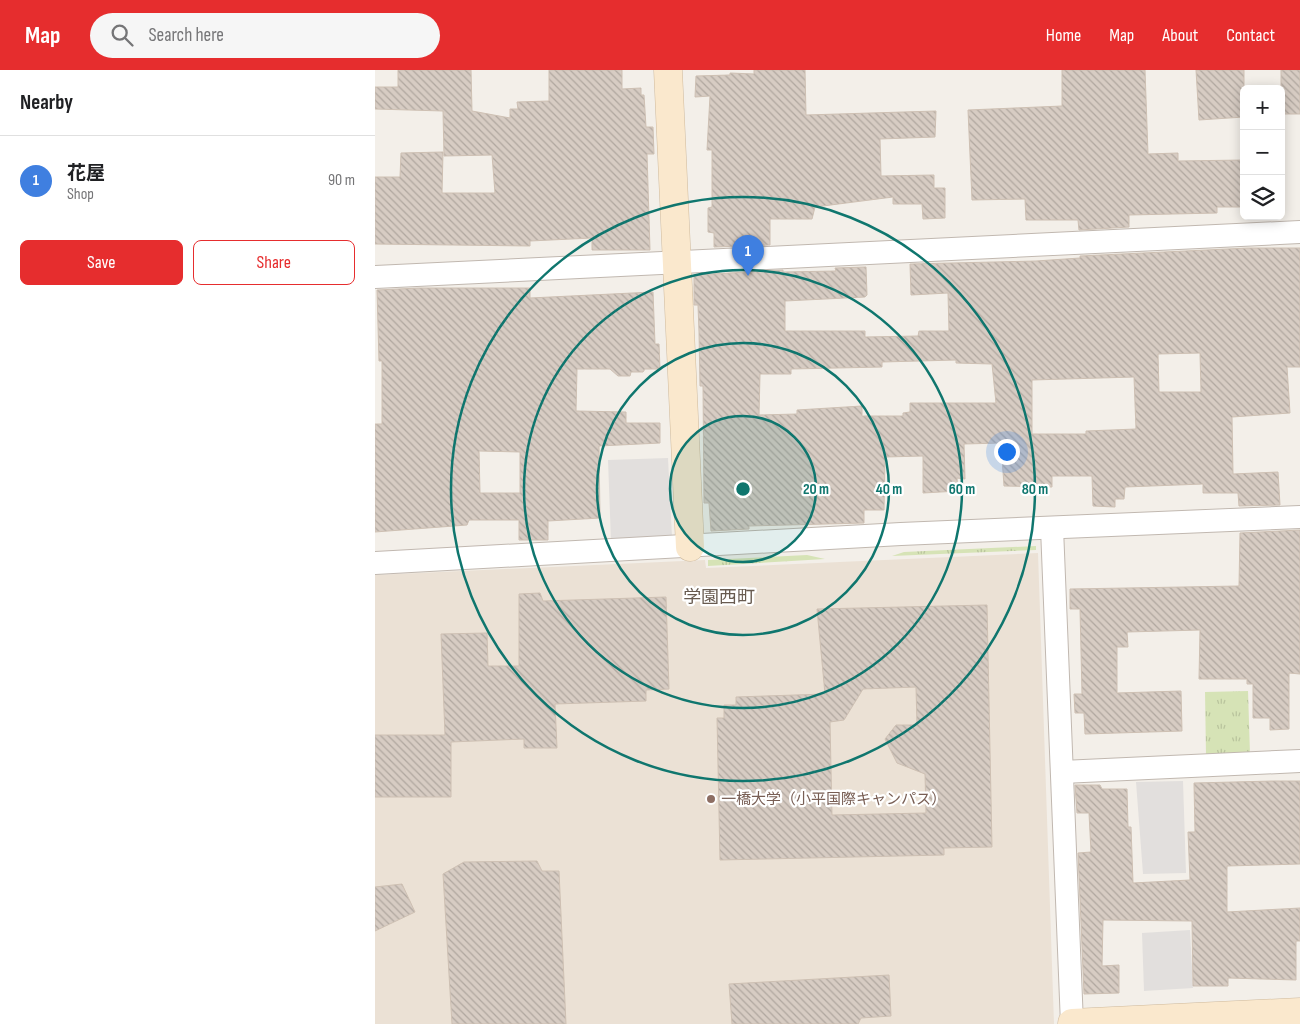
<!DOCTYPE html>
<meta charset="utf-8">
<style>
:root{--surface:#fff;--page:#f6f6f6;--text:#202124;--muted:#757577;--line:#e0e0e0;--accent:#e62d2e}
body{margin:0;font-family:"Sofia Sans Condensed","Noto Sans JP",sans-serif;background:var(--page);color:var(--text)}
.controls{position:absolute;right:15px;top:15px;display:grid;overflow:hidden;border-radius:8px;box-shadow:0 2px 12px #0003}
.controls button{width:45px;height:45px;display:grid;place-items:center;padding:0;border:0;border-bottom:1px solid var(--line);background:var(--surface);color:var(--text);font:25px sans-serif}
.you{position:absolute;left:631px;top:381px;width:18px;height:18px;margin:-12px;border:4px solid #fff;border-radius:50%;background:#1a73e8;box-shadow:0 0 0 8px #1a73e833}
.badge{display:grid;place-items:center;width:32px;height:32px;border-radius:50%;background:var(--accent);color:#fff;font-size:16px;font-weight:700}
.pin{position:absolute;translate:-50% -41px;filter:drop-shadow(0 1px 2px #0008)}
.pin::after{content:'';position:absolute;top:26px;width:18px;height:15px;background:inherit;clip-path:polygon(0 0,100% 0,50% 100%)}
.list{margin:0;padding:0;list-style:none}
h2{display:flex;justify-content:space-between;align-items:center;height:65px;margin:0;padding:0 20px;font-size:21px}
h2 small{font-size:16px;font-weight:400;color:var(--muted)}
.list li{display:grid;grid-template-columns:32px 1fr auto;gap:15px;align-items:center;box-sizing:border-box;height:90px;padding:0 20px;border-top:1px solid var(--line)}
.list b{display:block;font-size:19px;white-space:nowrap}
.list p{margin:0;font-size:16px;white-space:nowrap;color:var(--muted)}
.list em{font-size:16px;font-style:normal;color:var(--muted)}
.actions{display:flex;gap:10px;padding:15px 20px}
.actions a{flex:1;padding:11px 0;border:1px solid var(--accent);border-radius:8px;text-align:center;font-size:18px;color:var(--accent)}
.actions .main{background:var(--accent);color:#fff}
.icon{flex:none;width:28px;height:28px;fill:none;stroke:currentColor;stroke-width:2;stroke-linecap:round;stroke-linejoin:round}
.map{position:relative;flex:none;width:925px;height:954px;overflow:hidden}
header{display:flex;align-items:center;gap:30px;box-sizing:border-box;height:70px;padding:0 25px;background:var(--accent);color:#fff}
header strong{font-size:24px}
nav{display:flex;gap:28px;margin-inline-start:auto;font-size:18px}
.search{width:350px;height:45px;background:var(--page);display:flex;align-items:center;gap:12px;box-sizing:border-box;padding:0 18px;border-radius:28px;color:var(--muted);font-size:19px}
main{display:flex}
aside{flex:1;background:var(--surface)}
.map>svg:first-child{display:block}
.education{fill:#ebe1d5}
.grass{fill:url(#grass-tufts)}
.parking{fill:#e2dfdd}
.building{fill:url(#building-back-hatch);stroke:#cec0b3;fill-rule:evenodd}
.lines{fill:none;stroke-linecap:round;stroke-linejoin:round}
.street-casing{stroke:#c1b8b0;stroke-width:24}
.secondary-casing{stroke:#cfba9d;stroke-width:29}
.street{stroke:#fff;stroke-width:22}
.secondary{stroke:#fae8cd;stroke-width:28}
.ring{fill:none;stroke:#0f766e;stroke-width:2.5}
.education-dot{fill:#8d6e63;stroke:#fff;stroke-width:2}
.labels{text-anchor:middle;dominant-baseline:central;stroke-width:4.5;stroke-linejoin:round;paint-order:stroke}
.education-label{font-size:15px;fill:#785e54;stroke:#fff;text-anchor:start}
.quarter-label{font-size:18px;fill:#685b50;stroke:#fff}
.centre{fill:#0f766e;stroke:#fff;stroke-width:2.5}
.ring-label{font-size:15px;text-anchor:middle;font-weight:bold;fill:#0f766e;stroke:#fff;stroke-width:4.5;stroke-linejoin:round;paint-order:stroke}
</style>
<header>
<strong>Map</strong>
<div class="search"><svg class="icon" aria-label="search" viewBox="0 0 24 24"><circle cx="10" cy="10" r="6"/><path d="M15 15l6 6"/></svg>Search here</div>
<nav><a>Home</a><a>Map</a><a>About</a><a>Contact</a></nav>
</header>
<main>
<aside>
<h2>Nearby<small></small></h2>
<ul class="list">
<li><span class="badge" style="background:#3f7fe0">1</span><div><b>花屋</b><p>Shop</p></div><em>90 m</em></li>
</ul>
<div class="actions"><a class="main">Save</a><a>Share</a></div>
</aside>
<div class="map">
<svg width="925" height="954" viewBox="0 0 925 954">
<defs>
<pattern id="grass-tufts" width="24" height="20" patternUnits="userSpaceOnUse" patternTransform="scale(1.25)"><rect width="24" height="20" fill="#d6e3b6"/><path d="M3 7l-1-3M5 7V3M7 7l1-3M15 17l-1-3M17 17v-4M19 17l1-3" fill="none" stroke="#b9c49d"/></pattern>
<pattern id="building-back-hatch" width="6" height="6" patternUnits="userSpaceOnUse" patternTransform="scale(1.25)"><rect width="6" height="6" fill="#d7ccc3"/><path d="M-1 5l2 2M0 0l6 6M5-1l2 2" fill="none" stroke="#b0a79f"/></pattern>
</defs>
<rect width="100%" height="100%" fill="#f3efe9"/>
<path class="education" d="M663,483L679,954H0V505L330,490L331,498Z"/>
<g class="grass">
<path d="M661,476V480L517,486L529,482Z"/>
<path d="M432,485L450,489L333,496V490Z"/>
<path d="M873,621L875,684L831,685L830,622Z"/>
</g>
<g class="parking">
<path d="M293,388L297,467L236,471L233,390Z"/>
<path d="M808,711L811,803L768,804L761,712Z"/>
<path d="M815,860L818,918L769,921L767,863Z"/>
</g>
<g class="building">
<path d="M23,0H96L97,41L135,48V39H143L142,32L174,31V0H247V19L266,18V25H269L271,57H278L279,84H272L275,180H217V168L155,171V176L0,174V107H25L26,83L68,82L67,123H120L117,85L69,86L68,41L0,39V17H23Z"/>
<path d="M379,0H430L431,45L561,41L560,67L505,69L506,106L559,105V118H570V148L548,149L547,134H518V127L440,137L437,149H395V175L339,177V163L333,162V138L337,137V80H332L335,26L320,27L321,6L355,5V3L379,4Z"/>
<path d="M687,0H770L773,84L803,83V91L869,90V137H842V143L754,145V157L704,160L703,150H651L650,129L597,130L593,40L687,36Z"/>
<path d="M821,0H869V47L824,50Z"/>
<rect x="906" y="0" width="19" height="44"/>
<path d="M873,178H925V297H912L915,343L857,347L858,404L903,402L905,435L864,436L863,423H828V414L750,417L749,429H740V437L718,436L717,406H677V417L629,416L626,373L589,374L590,409L582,408L583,421L548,423V386L510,387L509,440H489V453L374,456V459L336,461L334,433H329L328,316H325L324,262L323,235H319V205L408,200V202L461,201L460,198L491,197L492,225L490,227L410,231V261H490V267L543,266L544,261H574L573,223L536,225L535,194L661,191L705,188V186ZM825,283L826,322H784L783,284ZM581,290V293L617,294L621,333H535V342L528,343V346H487V336L422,340V344L384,345L385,304H416V299L507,297V292ZM759,307L761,359L711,361V364H657V310Z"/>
<path d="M44,218H155V228L278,222L280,274H284L285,299H270L268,302H256L255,306H243L235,299H202L201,341L251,342V353H285V373L224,376L225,448L173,451V470H144V450H94L92,455L0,462V354H7V291H4L2,220ZM104,381L145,382V423H105Z"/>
<path d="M925,460V604L914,603V659L895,660V648H878V614H872V609H824L825,560L752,562L753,577H742V623L806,621L807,661L710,664L709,643H700L699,624H707L705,539H695V519L864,516L865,463Z"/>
<path d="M165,523L168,531L291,527L294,619L271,620V631L180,634L182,678H149V669L76,672V727H0V665H70L66,564L112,563L113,596H144V524Z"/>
<path d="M612,535L617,777L569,778V785L345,790L342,648H349V635H361V627L450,624L442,539ZM541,617L542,655H521L510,669L522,693L550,704L551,743L457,745L455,652L469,650L488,619Z"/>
<path d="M898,711H925V794L852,796V842L925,838V871H921V910L853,908V916H818L817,851L728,850L727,896L744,895V923L709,924L703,783L716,782L714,743H702L700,715H725L727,719H752L753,757H756L758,813L815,810L813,762H820L819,713Z"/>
<path d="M162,791L167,801H184L191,954H77L68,804L89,792Z"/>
<path d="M27,814L40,842L0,861V817Z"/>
<path d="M514,905L516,946L486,948L483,954H357L354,914Z"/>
</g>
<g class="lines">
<defs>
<g id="street">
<path d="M0,207L925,162"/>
<path d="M677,458L697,954"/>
<path d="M0,493L526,464L925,447"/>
<path d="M687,702L925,691"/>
</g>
<g id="secondary">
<path d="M293,0L315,477"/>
<path d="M697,953L925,942"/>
</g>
</defs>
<use href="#street" class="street-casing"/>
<use href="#secondary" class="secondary-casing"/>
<use href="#street" class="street"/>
<use href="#secondary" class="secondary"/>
</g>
<circle cx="368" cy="419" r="73" fill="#0f766e" fill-opacity=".12"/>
<g class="ring">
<circle cx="368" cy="419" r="73"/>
<circle cx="368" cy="419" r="146"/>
<circle cx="368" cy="419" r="219"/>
<circle cx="368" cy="419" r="292"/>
</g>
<circle class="education-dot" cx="336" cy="729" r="5"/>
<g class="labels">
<g class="education-label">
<text x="346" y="729">一橋大学（小平国際キャンパス）</text>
</g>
<g class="quarter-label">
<text x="344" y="527">学園西町</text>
</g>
</g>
<circle cx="368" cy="419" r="8" class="centre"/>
<g class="ring-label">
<text x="441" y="424">20 m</text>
<text x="514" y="424">40 m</text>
<text x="587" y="424">60 m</text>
<text x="660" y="424">80 m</text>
</g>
</svg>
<div class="controls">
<button>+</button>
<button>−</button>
<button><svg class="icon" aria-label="layers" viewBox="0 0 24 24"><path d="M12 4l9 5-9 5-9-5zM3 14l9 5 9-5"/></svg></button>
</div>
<div class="you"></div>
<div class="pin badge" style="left:373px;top:206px;background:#3f7fe0">1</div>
</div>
</main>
